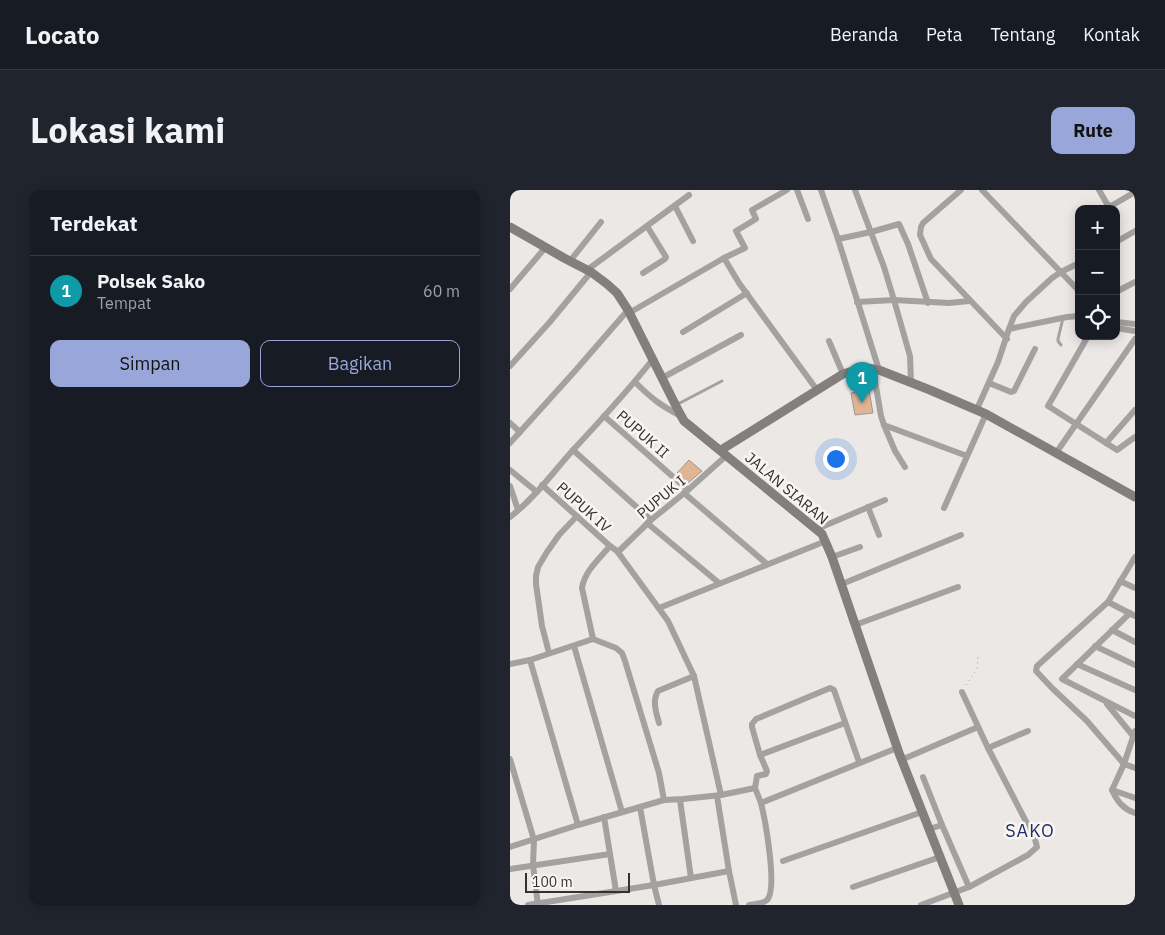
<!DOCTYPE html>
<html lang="id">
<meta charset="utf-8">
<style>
:root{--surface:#171b24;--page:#20242c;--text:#f1f3f6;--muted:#9ea1a6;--line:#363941;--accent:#98a6da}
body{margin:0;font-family:"IBM Plex Sans",sans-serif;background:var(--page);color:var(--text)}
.controls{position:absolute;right:15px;top:15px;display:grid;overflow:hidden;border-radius:10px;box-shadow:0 2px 12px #0003}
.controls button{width:45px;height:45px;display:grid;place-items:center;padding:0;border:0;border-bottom:1px solid var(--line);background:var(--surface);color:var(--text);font:25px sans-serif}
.scale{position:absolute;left:15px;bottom:12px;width:105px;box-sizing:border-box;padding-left:5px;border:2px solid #343231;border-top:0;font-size:14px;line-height:18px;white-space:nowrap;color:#343231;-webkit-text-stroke:4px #faf5f2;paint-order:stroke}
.you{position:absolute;left:325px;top:268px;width:18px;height:18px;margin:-12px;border:4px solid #fff;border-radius:50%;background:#1a73e8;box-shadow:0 0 0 8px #1a73e833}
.badge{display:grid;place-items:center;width:32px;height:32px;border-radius:50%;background:var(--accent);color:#fff;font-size:16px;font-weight:700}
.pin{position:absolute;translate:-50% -41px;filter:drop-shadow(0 1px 2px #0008)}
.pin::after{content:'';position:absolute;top:26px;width:18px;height:15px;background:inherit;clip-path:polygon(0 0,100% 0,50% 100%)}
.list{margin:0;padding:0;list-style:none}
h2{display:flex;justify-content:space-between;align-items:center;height:65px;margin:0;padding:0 20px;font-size:21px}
h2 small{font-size:16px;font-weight:400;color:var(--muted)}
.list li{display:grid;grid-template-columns:32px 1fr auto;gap:15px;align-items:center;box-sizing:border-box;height:70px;padding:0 20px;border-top:1px solid var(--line)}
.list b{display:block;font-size:19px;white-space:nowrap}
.list p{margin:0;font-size:16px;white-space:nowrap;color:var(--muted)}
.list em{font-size:16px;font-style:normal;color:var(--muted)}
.actions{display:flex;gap:10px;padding:15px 20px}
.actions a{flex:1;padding:11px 0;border:1px solid var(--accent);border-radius:10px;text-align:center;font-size:18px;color:var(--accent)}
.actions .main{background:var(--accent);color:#111}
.icon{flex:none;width:28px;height:28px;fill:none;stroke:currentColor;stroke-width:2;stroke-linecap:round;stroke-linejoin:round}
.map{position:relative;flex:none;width:625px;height:715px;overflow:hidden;border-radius:10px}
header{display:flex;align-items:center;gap:30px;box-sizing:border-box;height:70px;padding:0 25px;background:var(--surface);border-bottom:1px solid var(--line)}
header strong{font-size:24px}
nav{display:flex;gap:28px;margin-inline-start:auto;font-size:18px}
.intro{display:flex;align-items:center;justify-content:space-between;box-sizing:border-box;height:120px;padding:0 30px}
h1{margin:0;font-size:35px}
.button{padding:12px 22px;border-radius:10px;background:var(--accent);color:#111;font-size:18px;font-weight:700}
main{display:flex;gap:30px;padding:0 30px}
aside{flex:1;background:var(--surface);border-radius:10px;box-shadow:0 2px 12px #0003}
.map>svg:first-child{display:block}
.building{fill:#e0b494;stroke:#9c9895}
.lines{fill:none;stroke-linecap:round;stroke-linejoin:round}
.path{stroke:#a4a09e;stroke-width:1;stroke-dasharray:1 4;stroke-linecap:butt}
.lane{stroke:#a4a2a0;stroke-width:3}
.street{stroke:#a4a2a0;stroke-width:6}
.secondary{stroke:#827f7d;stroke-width:9}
.labels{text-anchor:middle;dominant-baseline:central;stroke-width:5;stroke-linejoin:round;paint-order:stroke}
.street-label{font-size:15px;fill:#343231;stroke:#faf5f2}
.quarter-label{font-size:18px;letter-spacing:1px;fill:#1f3067;stroke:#faf5f2}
</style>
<header>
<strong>Locato</strong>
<nav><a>Beranda</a><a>Peta</a><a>Tentang</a><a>Kontak</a></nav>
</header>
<div class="intro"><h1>Lokasi kami</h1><a class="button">Rute</a></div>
<main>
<aside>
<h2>Terdekat<small></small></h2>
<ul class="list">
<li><span class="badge" style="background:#0f9aa8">1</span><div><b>Polsek Sako</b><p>Tempat</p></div><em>60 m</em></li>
</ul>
<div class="actions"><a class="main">Simpan</a><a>Bagikan</a></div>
</aside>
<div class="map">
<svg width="625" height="715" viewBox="0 0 625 715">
<rect width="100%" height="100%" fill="#ece8e5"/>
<g class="building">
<path d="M359,200L363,223L345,225L341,203Z"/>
<path d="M179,270L192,281L178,293L167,283Z"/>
</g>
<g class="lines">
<path class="path" d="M456,495L467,479L468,465"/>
<g class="lane">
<path d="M551,155L548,151V149L553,128"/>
<path d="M166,215L212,191"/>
</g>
<g class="street">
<path d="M287,0L298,29"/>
<path d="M311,0L328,49L369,180"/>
<path d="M345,0L374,77L384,110L400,166L401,192"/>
<path d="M451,0L413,33L411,37L410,45L421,69L497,149"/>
<path d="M472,0L569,101"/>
<path d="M589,0L597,14L601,16L625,2"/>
<path d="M165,16L183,51"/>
<path d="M328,49L361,42L389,34L398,54L418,113"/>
<path d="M606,52L625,41"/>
<path d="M214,68L235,58L226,41L246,29L242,20L277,0"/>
<path d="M60,71L91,32"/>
<path d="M77,80L179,5"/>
<path d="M133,83L155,69L156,67L137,36"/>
<path d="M0,99L35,58"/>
<path d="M606,102L625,92"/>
<path d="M347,112L384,110L439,113L459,111"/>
<path d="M119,123L214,68L229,93L307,200"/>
<path d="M606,132L625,134"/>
<path d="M606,138L625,141"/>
<path d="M499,139L504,126L516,112L542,88L551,82L569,73"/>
<path d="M173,142L237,103"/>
<path d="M578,146L538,216L607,260L625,247"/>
<path d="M319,151L333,184"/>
<path d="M0,176L39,133L81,82"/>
<path d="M363,179L371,226L374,235L457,266"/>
<path d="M152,188L231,145"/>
<path d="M125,192C141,208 151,216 171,226"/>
<path d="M479,193L501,202L504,201L525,159"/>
<path d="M467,219L488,172L499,139L557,127L569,126"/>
<path d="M94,226L178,300"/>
<path d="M0,233L10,242"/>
<path d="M374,235L385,261L395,277"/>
<path d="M0,253L65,181L118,120"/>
<path d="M596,253L625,220"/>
<path d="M63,260L141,330"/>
<path d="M546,263L625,149"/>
<path d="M0,280L27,302"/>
<path d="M32,295L100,356L107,361L110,360L141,330L178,300L217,265"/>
<path d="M0,296L8,320"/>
<path d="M174,303L257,374"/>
<path d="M358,317L369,345"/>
<path d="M434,318L476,224"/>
<path d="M0,327C25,308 43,282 64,259C91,230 118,201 143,169"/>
<path d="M137,333L209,393"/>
<path d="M307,339L375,310"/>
<path d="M107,361L158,431L184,486L211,605"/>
<path d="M322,367L350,357"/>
<path d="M625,367L598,412L527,476L526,481L542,498L577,531L614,574L625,578"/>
<path d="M610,391L625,398"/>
<path d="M332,394L451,345"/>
<path d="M598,412L625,426"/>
<path d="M149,418L316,351"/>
<path d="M620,423L552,489L625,526"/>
<path d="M345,435L448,397"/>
<path d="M602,440L625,452"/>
<path d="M83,449L72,398C74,382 89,369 100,356"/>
<path d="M64,456L112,622"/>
<path d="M585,456L625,475"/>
<path d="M39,463L32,436L26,394V386L28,377L37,362L49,345L67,326"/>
<path d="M20,470L68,635"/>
<path d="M0,474L20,470L83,449L106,458L112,463L115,471L149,583L154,610"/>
<path d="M567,474L625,500"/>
<path d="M597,514L624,547"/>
<path d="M149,533C146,522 142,511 148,501L184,486"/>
<path d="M625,541L614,574L602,600C607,611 613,619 625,623"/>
<path d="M478,558L518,541"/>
<path d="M250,565L335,533"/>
<path d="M0,569L24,650L23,675L28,715"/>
<path d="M391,570L468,537"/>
<path d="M413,587L432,635"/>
<path d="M245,598L247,586L256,584L257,581L250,565L242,537V534L246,529L320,498L324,500L349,572"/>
<path d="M602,600L625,608"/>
<path d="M207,606L219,681L226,715"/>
<path d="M170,610L181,688"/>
<path d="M251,613L387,558"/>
<path d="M130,617L144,695L149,715"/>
<path d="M94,627L106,701"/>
<path d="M419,639L432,635L459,697L518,665L527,657L525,649L478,558L452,502"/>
<path d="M0,657L68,635L154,610L173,609L211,605L245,598C247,603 249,608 251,613C255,629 268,699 257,710C253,714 245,714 239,715"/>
<path d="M273,671L412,622"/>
<path d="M0,679L100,664"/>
<path d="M343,697L430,667"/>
<path d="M18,715L144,695L219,681"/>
<path d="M411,715L459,697"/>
</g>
<g class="secondary">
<path d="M0,37L54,68L81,82L97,94L107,103L118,120L169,222L174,231L312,344L322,367L389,563L449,715"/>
<path d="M211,260L333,184L349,179L357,178L369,180L420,200L476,224L625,307"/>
</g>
</g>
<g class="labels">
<g class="street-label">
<text transform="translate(133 244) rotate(41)">PUPUK II</text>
<text transform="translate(277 298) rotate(40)">JALAN SIARAN</text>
<text transform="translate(151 307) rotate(-40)">PUPUK I</text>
<text transform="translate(74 317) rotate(42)">PUPUK IV</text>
</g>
<g class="quarter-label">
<text x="520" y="640">SAKO</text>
</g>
</g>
</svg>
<div class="controls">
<button>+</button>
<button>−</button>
<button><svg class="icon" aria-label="locate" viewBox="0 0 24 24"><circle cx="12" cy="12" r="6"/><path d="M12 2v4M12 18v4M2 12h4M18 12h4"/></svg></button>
</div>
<div class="scale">100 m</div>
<div class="you"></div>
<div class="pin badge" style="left:352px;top:213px;background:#0f9aa8">1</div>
</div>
</main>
